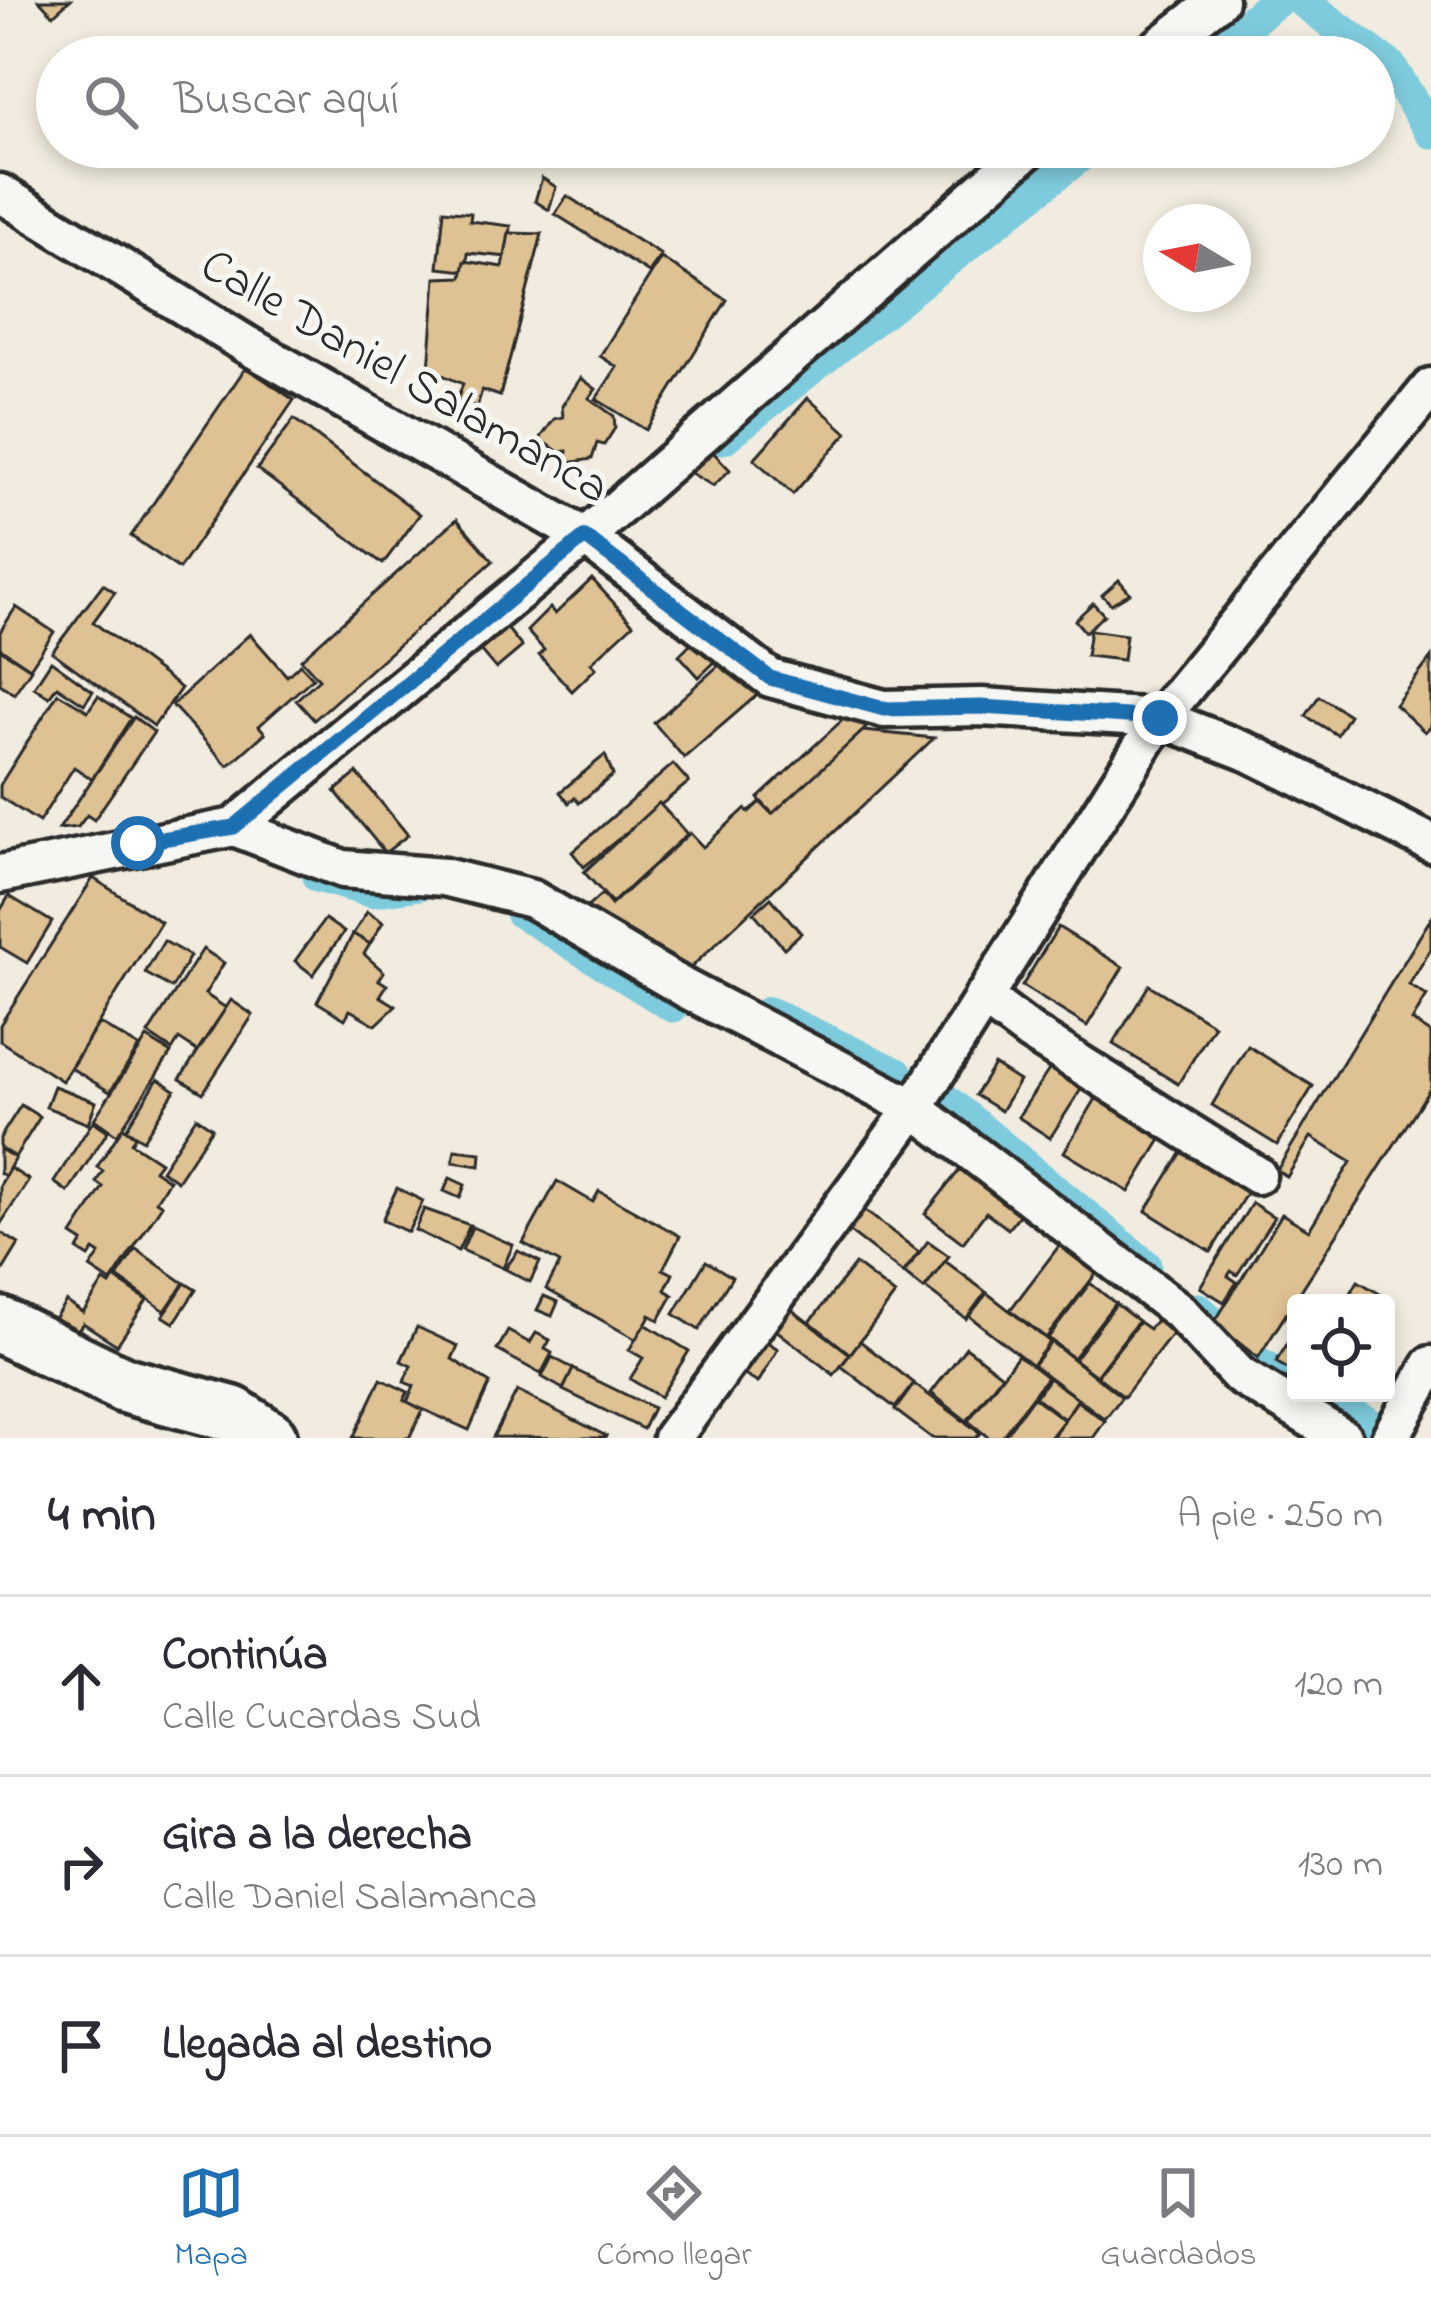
<!DOCTYPE html>
<html lang="es">
<meta charset="utf-8">
<style>
:root{--surface:#fff;--page:#f7f7f7;--text:#2b2b33;--muted:#7c7c81;--line:#e1e1e2;--accent:#1f6fb2}
body{margin:0;font-family:"Indie Flower",sans-serif;background:var(--page);color:var(--text)}
.controls{position:absolute;right:36px;bottom:36px;display:grid;overflow:hidden;border-radius:12px;box-shadow:0 6px 18px #0003}
.controls button{width:108px;height:108px;display:grid;place-items:center;padding:0;border:0;border-bottom:3px solid var(--line);background:var(--surface);color:var(--text);font:60px sans-serif}
.compass{position:absolute;left:1143px;top:204px;width:108px;height:108px;border-radius:50%;background:var(--surface);box-shadow:0 6px 18px #0003;rotate:280deg}
.stop{position:absolute;width:36px;height:36px;margin:-27px;border:9px solid #1f6fb2;border-radius:50%;background:#fff}
.stop.end{background:#1f6fb2;border-color:#fff;box-shadow:0 3px 12px #0008}
.list{margin:0;padding:0;list-style:none}
h2{display:flex;justify-content:space-between;align-items:center;height:156px;margin:0;padding:0 48px;font-size:51px}
h2 small{font-size:39px;font-weight:400;color:var(--muted)}
.list li{display:grid;grid-template-columns:78px 1fr auto;gap:36px;align-items:center;box-sizing:border-box;height:180px;padding:0 48px;border-top:3px solid var(--line)}
.list b{display:block;font-size:45px;white-space:nowrap}
.list p{margin:0;font-size:39px;white-space:nowrap;color:var(--muted)}
.list em{font-size:39px;font-style:normal;color:var(--muted)}
.icon{flex:none;width:66px;height:66px;fill:none;stroke:currentColor;stroke-width:2;stroke-linecap:round;stroke-linejoin:round}
.map{position:relative;flex:none;width:1431px;height:1438px;overflow:hidden}
.search{position:absolute;background:var(--surface);box-shadow:0 6px 18px #0003;left:36px;right:36px;top:36px;height:132px;display:flex;align-items:center;gap:30px;box-sizing:border-box;padding:0 42px;border-radius:66px;color:var(--muted);font-size:45px}
.sheet{height:696px;background:var(--surface)}
nav{display:flex;justify-content:space-around;align-items:center;box-sizing:border-box;height:168px;border-top:3px solid var(--line);background:var(--surface);font-size:33px;color:var(--muted)}
nav a{display:grid;justify-items:center;gap:6px}
nav .on{color:var(--accent)}
.map>svg:first-child{display:block}
.lines{fill:none;stroke-linecap:round;stroke-linejoin:round}
.canal{stroke:#7ecbdd;stroke-width:33}
.building{fill:#dfc293;stroke:#2b2b2b;stroke-width:3}
.minor-casing{stroke:#2b2b2b;stroke-width:45}
.secondary-casing{stroke:#2b2b2b;stroke-width:63}
.minor{stroke:#f6f6f2;stroke-width:36}
.secondary{stroke:#f6f6f2;stroke-width:54}
.route{stroke:#1f6fb2;stroke-width:15}
.labels{text-anchor:middle;dominant-baseline:central;stroke-width:10;stroke-linejoin:round;paint-order:stroke}
.street-label{font-size:48px;fill:#2b2b2b;stroke:#f6f6f2}
</style>
<div class="map">
<svg width="1431" height="1438" viewBox="0 0 1431 1438">
<rect width="100%" height="100%" fill="#f1ecdf"/>
<filter id="ink" filterUnits="userSpaceOnUse"><feTurbulence type="fractalNoise" baseFrequency=".00833" numOctaves="2"/><feDisplacementMap in="SourceGraphic" scale="24" xChannelSelector="R" yChannelSelector="G"/><feConvolveMatrix kernelMatrix="1 2 1 2 8 2 1 2 1" color-interpolation-filters="sRGB"/></filter>
<g filter="url(#ink)">
<g class="lines">
<g class="canal">
<path d="M1301,0L1390,66L1431,132"/>
<path d="M1205,57L1278,0"/>
<path d="M723,438L1091,147"/>
<path d="M318,876L371,891L420,884"/>
<path d="M521,912L673,1006"/>
<path d="M768,1013L897,1074"/>
<path d="M938,1094L1145,1265"/>
<path d="M1198,1309L1252,1359L1296,1384"/>
<path d="M1313,1393L1368,1423"/>
</g>
</g>
<g class="building">
<path d="M39,0H70L53,15Z"/>
<path d="M478,147H504L513,153L506,165Z"/>
<path d="M542,178L556,187L549,210L535,201Z"/>
<path d="M567,196L661,255L649,273L555,214Z"/>
<path d="M444,210L471,213L470,221L511,226L508,257L468,253L466,271L438,268Z"/>
<path d="M509,233L542,234L500,396L482,390L477,407L457,400L463,384L429,369L436,278L462,277L465,261L503,267Z"/>
<path d="M661,258L727,300L646,430L596,399L617,367L600,356Z"/>
<path d="M246,367L294,400L179,569L131,536Z"/>
<path d="M581,378L596,389L589,398L614,416L615,428L604,445L597,443L592,459L568,463L567,451L559,452L540,439L554,419L563,417L562,406Z"/>
<path d="M808,398L847,433L793,494L754,459Z"/>
<path d="M294,419L420,514L383,564L257,469Z"/>
<path d="M713,452L730,470L713,486L691,473Z"/>
<path d="M457,519L493,561L314,720L296,700L319,679L301,659Z"/>
<path d="M592,579L633,624L591,663L596,668L572,691L539,655L544,650L527,631L550,608L555,614Z"/>
<path d="M1119,580L1130,593L1111,604L1102,595Z"/>
<path d="M103,584L115,592L93,622L181,688L154,726L52,652Z"/>
<path d="M1093,603L1104,615L1085,632L1075,620Z"/>
<path d="M16,607L54,632L30,668L0,648V632Z"/>
<path d="M506,627L522,647L496,669L480,650Z"/>
<path d="M1090,630L1126,635L1123,660L1086,656Z"/>
<path d="M250,634L287,676L300,664L313,678L259,726L265,733L228,766L172,705Z"/>
<path d="M699,635L720,657L699,677L679,655Z"/>
<path d="M0,649L31,669L14,694L0,684Z"/>
<path d="M727,658L763,690L684,758L654,723Z"/>
<path d="M1431,658V726L1425,732L1395,705Z"/>
<path d="M51,661L93,691L84,704L57,686L49,697L34,687Z"/>
<path d="M58,693L88,711L98,696L131,718L92,779L74,767L39,822L0,797V785Z"/>
<path d="M1319,696L1349,715L1337,735L1306,716Z"/>
<path d="M851,712L866,728L774,815L758,798Z"/>
<path d="M134,717L154,732L94,820L87,815L78,827L59,829Z"/>
<path d="M863,731L934,738L685,973L583,911L602,894L611,905L690,833L703,847L745,809L749,812L760,802L772,814Z"/>
<path d="M605,755L613,775L579,803L575,798L569,803L560,792Z"/>
<path d="M673,764L689,782L584,867L572,852Z"/>
<path d="M357,773L408,835L385,853L335,791Z"/>
<path d="M659,803L687,834L612,903L584,872Z"/>
<path d="M93,878L161,922L62,1081L0,1041V1025Z"/>
<path d="M9,896L52,922L27,963L0,947V911Z"/>
<path d="M771,898L801,933L784,948L754,913Z"/>
<path d="M367,912L383,922L370,944L353,934Z"/>
<path d="M1431,918V949L1409,985L1427,996L1412,1021L1431,1033V1087L1258,1358L1214,1323L1282,1214L1309,1230L1351,1162L1311,1137L1287,1177L1277,1170Z"/>
<path d="M325,919L344,932L313,975L295,961Z"/>
<path d="M1058,927L1123,967L1087,1026L1022,986Z"/>
<path d="M353,934L370,944L364,954L384,972L379,980L387,985L380,996L396,1006L376,1025L350,1010L345,1019L317,1002Z"/>
<path d="M164,941L190,956L172,988L145,973Z"/>
<path d="M203,949L224,963L205,994L226,1008L197,1051L179,1039L172,1050L148,1034Z"/>
<path d="M1149,985L1214,1025L1178,1084L1113,1044Z"/>
<path d="M231,1000L253,1015L203,1093L180,1079Z"/>
<path d="M99,1023L139,1047L110,1092L71,1068Z"/>
<path d="M147,1038L171,1053L117,1135L94,1119Z"/>
<path d="M1248,1046L1313,1086L1277,1145L1212,1105Z"/>
<path d="M1056,1059L1087,1080L1050,1138L1018,1117Z"/>
<path d="M994,1065L1019,1081L1001,1111L975,1095Z"/>
<path d="M158,1079L175,1090L143,1140L126,1129Z"/>
<path d="M54,1086L96,1102L88,1124L46,1107Z"/>
<path d="M1100,1092L1165,1133L1129,1192L1064,1152Z"/>
<path d="M21,1105L40,1117L15,1157L0,1148V1138Z"/>
<path d="M196,1117L212,1128L177,1181L161,1170Z"/>
<path d="M93,1121L108,1131L68,1192L54,1182Z"/>
<path d="M123,1127L135,1136L131,1143L160,1162L154,1170L169,1180L156,1201L162,1205L111,1282L90,1268L100,1254L94,1250L89,1257L78,1250L83,1242L72,1235L103,1187L96,1182L103,1171L97,1167Z"/>
<path d="M0,1149L15,1158L5,1176L0,1173Z"/>
<path d="M455,1150L481,1153L480,1166L453,1162Z"/>
<path d="M1182,1152L1247,1192L1211,1252L1146,1211Z"/>
<path d="M10,1168L29,1180L0,1225V1185Z"/>
<path d="M961,1168L1021,1213L1008,1229L986,1212L963,1243L925,1214Z"/>
<path d="M450,1178L465,1185L460,1198L444,1191Z"/>
<path d="M557,1181L593,1202L599,1191L680,1236L663,1269L673,1274L665,1290L673,1295L659,1320L650,1315L637,1340L546,1289L560,1263L523,1243Z"/>
<path d="M397,1188L423,1201L408,1232L382,1220Z"/>
<path d="M851,1200L919,1252L903,1273L835,1221Z"/>
<path d="M1252,1203L1274,1217L1237,1275L1231,1271L1228,1276L1237,1282L1224,1302L1200,1287Z"/>
<path d="M424,1209L470,1225L458,1251L415,1230Z"/>
<path d="M472,1227L513,1245L503,1268L462,1250Z"/>
<path d="M0,1232L19,1244L0,1275Z"/>
<path d="M928,1241L949,1256L924,1289L904,1273Z"/>
<path d="M1062,1242L1099,1270L1046,1338L1010,1310Z"/>
<path d="M136,1249L184,1283L165,1311L117,1277Z"/>
<path d="M518,1251L540,1262L530,1282L505,1269Z"/>
<path d="M706,1261L732,1277L699,1330L674,1314Z"/>
<path d="M945,1261L986,1292L966,1319L925,1288Z"/>
<path d="M855,1264L895,1295L850,1354L810,1322Z"/>
<path d="M114,1278L147,1300L117,1345L83,1323L70,1341L49,1326L66,1301L83,1313L104,1281L110,1285Z"/>
<path d="M1358,1281L1380,1294L1375,1303H1345Z"/>
<path d="M185,1283L196,1290L174,1323L163,1316Z"/>
<path d="M1090,1283L1115,1303L1073,1358L1048,1338Z"/>
<path d="M987,1293L1050,1342L1032,1365L969,1316Z"/>
<path d="M544,1296L558,1302L552,1316L537,1310Z"/>
<path d="M779,1300L850,1354L834,1375L763,1320Z"/>
<path d="M1116,1304L1138,1321L1096,1376L1074,1359Z"/>
<path d="M1156,1320L1173,1333L1124,1397L1097,1376L1139,1322L1149,1329Z"/>
<path d="M645,1324L689,1351L660,1397L630,1379L643,1358L629,1350Z"/>
<path d="M417,1327L458,1346L452,1359L490,1383L469,1430L407,1402L414,1386L404,1382L411,1366L401,1361Z"/>
<path d="M1296,1330V1374L1276,1362Z"/>
<path d="M508,1331L530,1343L536,1333L550,1340L545,1349L552,1353L541,1374L497,1350Z"/>
<path d="M755,1334L778,1349L758,1383L734,1369Z"/>
<path d="M860,1341L914,1383L895,1408L841,1366Z"/>
<path d="M1051,1342L1122,1397L1105,1419L1033,1365Z"/>
<path d="M966,1347L1002,1375L967,1421L931,1393Z"/>
<path d="M1018,1355L1047,1377L1001,1438H989L968,1421Z"/>
<path d="M552,1357L574,1369L563,1389L542,1377Z"/>
<path d="M573,1369L653,1408L643,1429L563,1390Z"/>
<path d="M1049,1378L1078,1399L1064,1419L1035,1397Z"/>
<path d="M381,1379L408,1392L404,1400L423,1410L409,1438H353Z"/>
<path d="M914,1384L980,1433L976,1438H932L895,1410Z"/>
<path d="M517,1391L606,1436L605,1438L493,1437Z"/>
<path d="M1033,1397L1064,1420L1050,1438H1003Z"/>
<path d="M1077,1401L1105,1421L1093,1438H1052Z"/>
</g>
<g class="lines">
<defs>
<g id="minor">
<path d="M1146,57L1219,0"/>
<path d="M0,193L247,345L585,537L770,678L884,709L981,707L1160,718L1250,753L1431,843"/>
<path d="M234,827L343,869L444,877L532,899L686,989L914,1108L1179,1311L1240,1376L1343,1438"/>
<path d="M0,874L234,827L585,537L1031,147"/>
<path d="M983,997L1031,1033L1257,1175"/>
<path d="M672,1438L914,1108L1160,718L1431,387"/>
<path d="M1390,1438L1431,1365"/>
</g>
<path id="secondary" d="M0,1325L124,1385L232,1414L269,1438"/>
</defs>
<use href="#minor" class="minor-casing"/>
<use href="#secondary" class="secondary-casing"/>
<use href="#minor" class="minor"/>
<use href="#secondary" class="secondary"/>
</g>
</g>
<g class="lines" filter="url(#ink)">
<path class="route" d="M138,843L234,827L585,537L770,678L884,709L981,707L1160,718"/>
</g>
<g class="labels">
<g class="street-label">
<text transform="translate(404 378) rotate(30)">Calle Daniel Salamanca</text>
</g>
</g>
</svg>
<div class="controls">
<button><svg class="icon" aria-label="locate" viewBox="0 0 24 24"><circle cx="12" cy="12" r="6"/><path d="M12 2v4M12 18v4M2 12h4M18 12h4"/></svg></button>
</div>
<svg class="compass" viewBox="-18 -18 36 36"><path d="M0-13l5 13h-10z" fill="#e53935"/><path d="M0 13l5-13h-10z" fill="#7c7c81"/></svg>
<div class="stop" style="left:138px;top:843px"></div>
<div class="stop end" style="left:1160px;top:718px"></div>
<div class="search"><svg class="icon" aria-label="search" viewBox="0 0 24 24"><circle cx="10" cy="10" r="6"/><path d="M15 15l6 6"/></svg>Buscar aquí</div>
</div>
<section class="sheet">
<h2>4 min<small>A pie · 250 m</small></h2>
<ul class="list">
<li><svg class="icon" aria-label="ahead" viewBox="0 0 24 24"><path d="M12 20V5M6 11l6-6 6 6"/></svg><div><b>Continúa</b><p>Calle Cucardas Sud</p></div><em>120 m</em></li>
<li><svg class="icon" aria-label="right" viewBox="0 0 24 24"><path d="M7 20v-9h11M14 6l5 5-5 5"/></svg><div><b>Gira a la derecha</b><p>Calle Daniel Salamanca</p></div><em>130 m</em></li>
<li><svg class="icon" aria-label="arrive" viewBox="0 0 24 24"><path d="M6 21V4h12l-3 4 3 4H6"/></svg><div><b>Llegada al destino</b></div></li>
</ul>
</section>
<nav>
<a class="on"><svg class="icon" aria-label="map" viewBox="0 0 24 24"><path d="M3 6l6-2 6 2 6-2v14l-6 2-6-2-6 2zM9 4v14M15 6v14"/></svg>Mapa</a>
<a><svg class="icon" aria-label="directions" viewBox="0 0 24 24"><path d="M12 3l9 9-9 9-9-9zM9 14v-3h6M13 9l2 2-2 2"/></svg>Cómo llegar</a>
<a><svg class="icon" aria-label="saved" viewBox="0 0 24 24"><path d="M7 4h10v16l-5-4-5 4z"/></svg>Guardados</a>
</nav>
